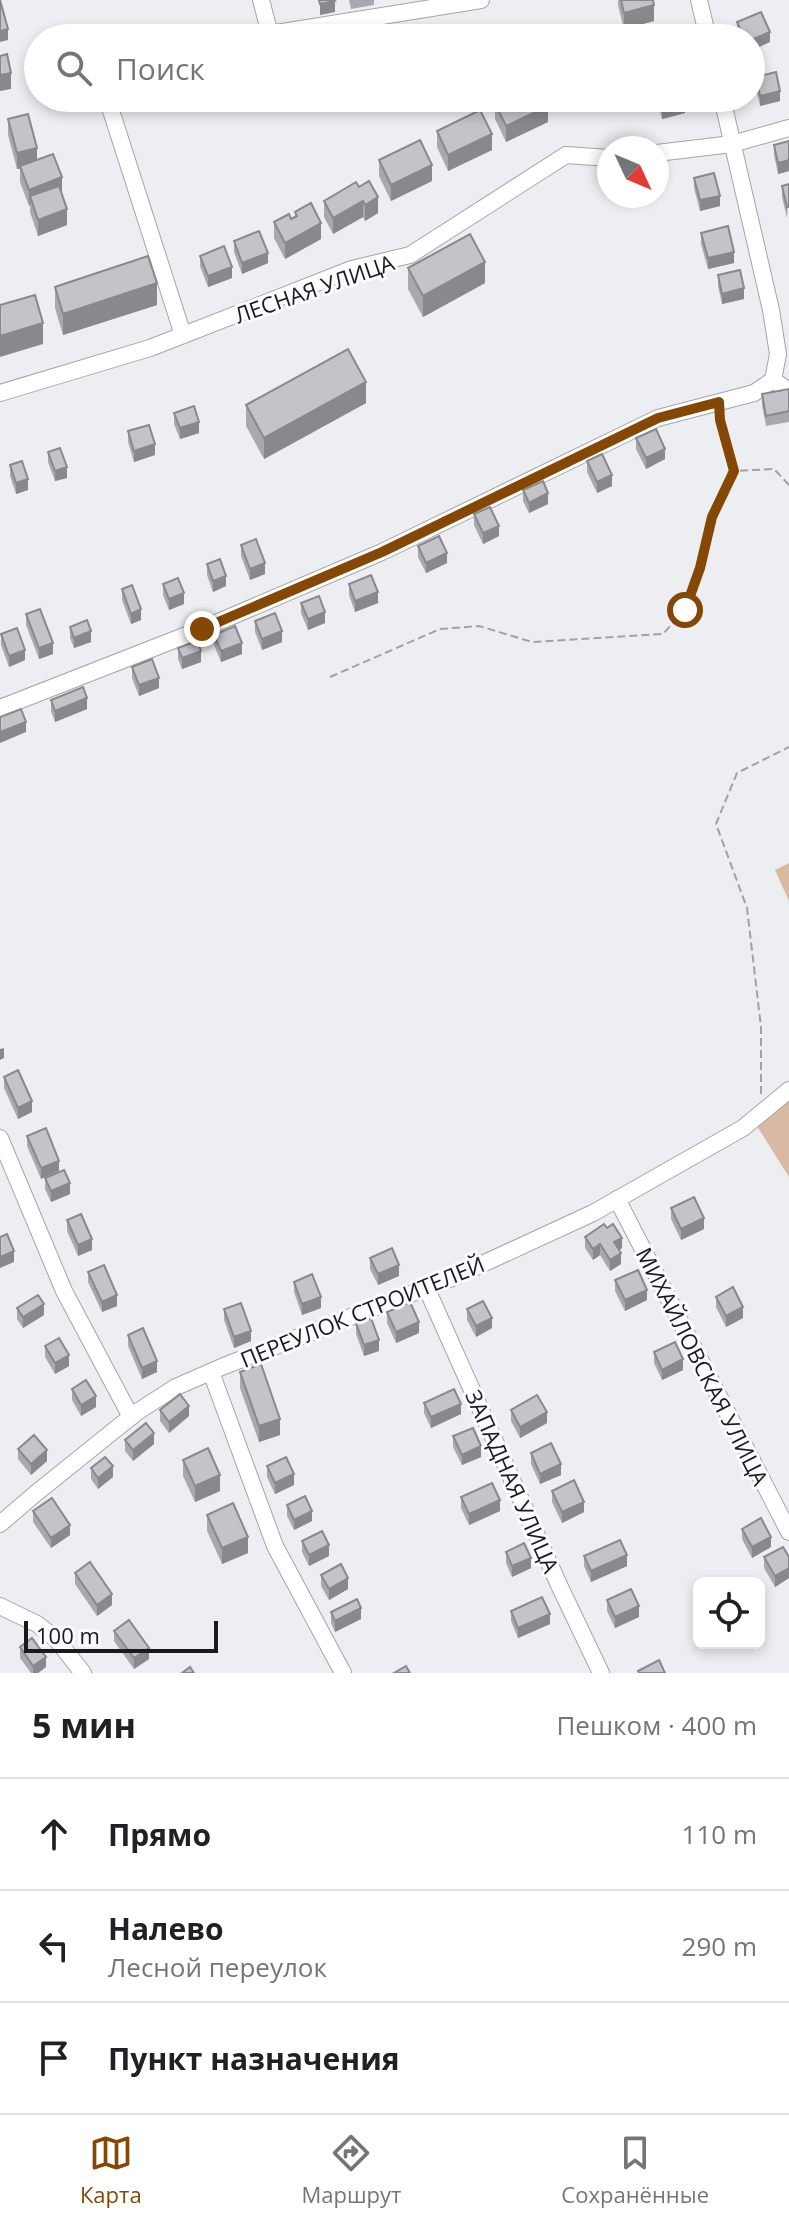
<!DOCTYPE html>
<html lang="ru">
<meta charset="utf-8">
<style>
:root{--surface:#fff;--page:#f6f6f6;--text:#202124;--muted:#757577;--line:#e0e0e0;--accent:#844804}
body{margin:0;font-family:"Open Sans",sans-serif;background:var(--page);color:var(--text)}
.controls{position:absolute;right:24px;bottom:24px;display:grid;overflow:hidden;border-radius:12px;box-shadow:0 4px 12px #0003}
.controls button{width:72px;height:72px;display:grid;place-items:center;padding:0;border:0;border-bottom:2px solid var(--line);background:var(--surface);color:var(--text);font:40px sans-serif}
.compass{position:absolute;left:597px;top:136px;width:72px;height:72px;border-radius:50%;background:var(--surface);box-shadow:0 4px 12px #0003;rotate:134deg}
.scale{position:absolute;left:24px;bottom:20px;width:194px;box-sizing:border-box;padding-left:8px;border:4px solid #1a1a1c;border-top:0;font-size:22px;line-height:28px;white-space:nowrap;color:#1a1a1c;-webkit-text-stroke:6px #fafbff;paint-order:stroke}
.stop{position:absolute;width:24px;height:24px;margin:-18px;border:6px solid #844804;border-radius:50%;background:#fff}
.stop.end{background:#844804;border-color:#fff;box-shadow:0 2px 8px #0008}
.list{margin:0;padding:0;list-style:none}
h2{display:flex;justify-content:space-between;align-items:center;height:104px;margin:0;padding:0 32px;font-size:34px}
h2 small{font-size:26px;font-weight:400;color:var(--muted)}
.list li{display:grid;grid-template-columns:52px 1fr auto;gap:24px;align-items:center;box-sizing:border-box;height:112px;padding:0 32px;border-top:2px solid var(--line)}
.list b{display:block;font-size:30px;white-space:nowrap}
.list p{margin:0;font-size:26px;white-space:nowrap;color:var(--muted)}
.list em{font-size:26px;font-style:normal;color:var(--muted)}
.icon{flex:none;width:44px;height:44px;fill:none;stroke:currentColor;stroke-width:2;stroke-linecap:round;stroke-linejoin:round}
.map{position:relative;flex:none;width:789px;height:1673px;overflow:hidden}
.search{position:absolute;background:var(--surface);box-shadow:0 4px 12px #0003;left:24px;right:24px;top:24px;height:88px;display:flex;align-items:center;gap:20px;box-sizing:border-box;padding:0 28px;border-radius:44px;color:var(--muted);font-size:30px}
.sheet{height:440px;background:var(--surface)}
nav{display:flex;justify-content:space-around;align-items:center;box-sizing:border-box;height:112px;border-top:2px solid var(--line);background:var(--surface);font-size:22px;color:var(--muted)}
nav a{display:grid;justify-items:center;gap:4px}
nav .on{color:var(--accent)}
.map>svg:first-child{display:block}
.green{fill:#d8baa4}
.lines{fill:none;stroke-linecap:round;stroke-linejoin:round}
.minor-casing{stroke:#a3a5a9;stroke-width:18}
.path{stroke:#a1a2a6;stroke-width:2;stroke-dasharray:8 4;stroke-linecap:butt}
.minor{stroke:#fff;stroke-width:16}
.wall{fill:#a7a9ac}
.shaded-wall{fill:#88898c}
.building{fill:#c2c4c8;stroke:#88898c;stroke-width:2}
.route{stroke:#844804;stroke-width:10}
.labels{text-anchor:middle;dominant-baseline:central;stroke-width:6;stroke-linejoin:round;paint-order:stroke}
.street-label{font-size:22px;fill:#1a1a1c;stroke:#fafbff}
</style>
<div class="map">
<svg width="789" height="1673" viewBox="0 0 789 1673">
<rect width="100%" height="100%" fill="#eceef2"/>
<g class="green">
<path d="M789,863V901L775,870Z"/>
<path d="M789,1099V1177L757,1126Z"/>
</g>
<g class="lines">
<defs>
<g id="minor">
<path d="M699,0L708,38"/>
<path d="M270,34L481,0"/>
<path d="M252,38L270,34L261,0"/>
<path d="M107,98L183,335"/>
<path d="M722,98L771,310L778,354L773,380"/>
<path d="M657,153L732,144L789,128"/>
<path d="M773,380L789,391"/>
<path d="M0,393L150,348L352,269L410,255L566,155L609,158"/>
<path d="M0,708L202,629L382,552L658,418L754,393L773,380"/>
<path d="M0,1138L64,1291L131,1417"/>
<path d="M617,1199L789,1532"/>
<path d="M426,1287L559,1585L601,1673"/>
<path d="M211,1372L275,1546L343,1673"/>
<path d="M0,1524L35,1494L137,1412L176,1387L224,1366L452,1278L593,1213L743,1128L789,1090"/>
<path d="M0,1606L37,1624L56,1639L83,1673"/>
</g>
</defs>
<use href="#minor" class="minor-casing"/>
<g class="path">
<path d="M720,419L734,471L774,469L789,485"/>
<path d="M330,677L440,629L479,626L532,642L663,634L685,610L700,568L712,517L734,471"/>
<path d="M761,1094V1027L747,908L716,824L737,773L789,747"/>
</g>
<use href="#minor" class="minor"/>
</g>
<g class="wall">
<path d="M349,0H374V5L351,9Z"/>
<path d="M618,0H653L654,21L624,29L618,5Z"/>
<path d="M737,22L770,42L751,38H739L737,33Z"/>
<path d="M756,77L780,101L760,106L756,88Z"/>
<path d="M128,98H145V104L130,106Z"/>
<path d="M657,98H684L685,113L662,119Z"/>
<path d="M495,103L548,122L506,142L495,119Z"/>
<path d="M8,119L62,193L67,225L38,236L30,212V205L29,206L20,182V169H17L8,135Z"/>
<path d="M437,131L492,150L448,171L437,147Z"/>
<path d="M789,141V171L778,174L774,155V145Z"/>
<path d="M379,160L432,181L391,201L379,176Z"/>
<path d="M694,178L720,206L700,211L694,188Z"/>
<path d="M789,184L787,218L782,197V186Z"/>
<path d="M359,187L378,213L365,221L363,217L333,234L324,217V201Z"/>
<path d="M295,212L321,239L285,259L274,238V222L291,219L295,217Z"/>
<path d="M701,233L734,263L708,269L701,244Z"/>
<path d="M234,241L268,263L242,274L234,252Z"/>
<path d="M200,256L232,278L208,287L200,266Z"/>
<path d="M408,268L485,283L423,317L408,289Z"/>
<path d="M718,275L744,299L722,304L718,286Z"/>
<path d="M55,287L157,305L63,335L55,308Z"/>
<path d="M789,389V422L766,426L762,405V394Z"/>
<path d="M366,403L264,459L246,426V405Z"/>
<path d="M174,413L199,433L180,439L174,424Z"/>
<path d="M128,431L155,455L134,462L128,442Z"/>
<path d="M636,438L665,459L646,469L636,449Z"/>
<path d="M48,452L67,478L55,481L48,462Z"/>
<path d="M587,461L612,486L597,493L587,472Z"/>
<path d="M10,465L28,490L16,494L10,476Z"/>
<path d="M523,490L548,504L529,513L523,501Z"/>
<path d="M474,514L499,536L483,544L474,525Z"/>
<path d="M241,545L265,574L250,580L241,556Z"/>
<path d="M418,546L447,563L426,573L418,557Z"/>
<path d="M207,564L226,586L213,592L207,575Z"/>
<path d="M163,584L184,604L169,610L163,595Z"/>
<path d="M349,584L378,603L355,612L349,595Z"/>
<path d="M122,589L141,620L131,624L122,600Z"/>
<path d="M301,603L325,623L308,630L301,613Z"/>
<path d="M26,614L53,654L39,659L26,625Z"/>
<path d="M255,621L282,642L262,650L255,632Z"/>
<path d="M70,627L91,642L74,648L70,638Z"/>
<path d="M1,634L25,660L9,667L1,645Z"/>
<path d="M214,635L242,654L221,662L214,645Z"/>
<path d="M178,648L201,662L182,669L178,659Z"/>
<path d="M132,667L159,688L139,696L132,678Z"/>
<path d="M51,700L87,709L55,722L51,711Z"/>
<path d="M4,1077L32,1112L18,1119L4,1088Z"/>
<path d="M27,1136L59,1161L41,1179L27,1146Z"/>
<path d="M45,1178L70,1194L51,1202L45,1189Z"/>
<path d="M671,1208L704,1229L681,1240L671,1219Z"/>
<path d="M67,1220L92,1250L78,1256L67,1231Z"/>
<path d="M585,1237L622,1248L619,1250L621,1264L610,1271L600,1255L593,1260L585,1248Z"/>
<path d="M370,1258L399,1276L378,1285L370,1269Z"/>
<path d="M88,1272L117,1306L102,1312L88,1282Z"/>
<path d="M615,1280L647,1300L625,1311L615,1291Z"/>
<path d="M294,1282L321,1308L302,1315L294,1292Z"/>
<path d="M716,1297L743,1318L726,1327L716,1307Z"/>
<path d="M17,1308L44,1315L23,1328L17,1319Z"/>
<path d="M224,1309L251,1341L234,1348L224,1320Z"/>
<path d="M467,1309L492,1328L476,1337L467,1320Z"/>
<path d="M387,1312L419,1333L396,1343L387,1323Z"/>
<path d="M356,1323L379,1351L364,1356L356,1334Z"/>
<path d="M128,1335L157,1372L142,1379L128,1346Z"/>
<path d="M45,1346L69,1366L55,1374L45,1357Z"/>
<path d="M654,1352L683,1370L662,1380L654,1363Z"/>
<path d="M240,1372L280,1435L259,1442L240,1388Z"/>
<path d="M72,1389L96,1407L81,1416L72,1400Z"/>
<path d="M424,1403L461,1414L431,1428L424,1413Z"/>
<path d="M160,1410L189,1416L169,1433L160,1421Z"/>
<path d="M511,1410L547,1423L520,1438L511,1421Z"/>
<path d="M453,1436L481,1457L462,1465L453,1447Z"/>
<path d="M125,1440L154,1444L133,1461L125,1451Z"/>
<path d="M18,1449L47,1461L31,1475L18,1459Z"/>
<path d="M531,1453L561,1475L540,1484L531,1464Z"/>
<path d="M183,1460L220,1491L195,1502L183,1476Z"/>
<path d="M267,1466L294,1485L275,1494L267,1477Z"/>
<path d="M91,1468L113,1477L98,1489L91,1479Z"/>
<path d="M552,1491L584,1512L562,1523L552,1502Z"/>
<path d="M461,1497L500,1511L469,1525L461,1508Z"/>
<path d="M287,1505L312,1521L294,1530L287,1516Z"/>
<path d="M33,1511L70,1535L51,1548L33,1522Z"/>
<path d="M207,1515L248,1553L222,1564L207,1531Z"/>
<path d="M742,1529L771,1547L752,1558L742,1539Z"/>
<path d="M302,1541L329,1556L309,1566L302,1552Z"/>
<path d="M506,1552L531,1568L512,1577L506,1563Z"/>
<path d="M584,1556L627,1566L591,1582L584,1566Z"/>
<path d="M764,1557H789V1578L775,1587L764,1568Z"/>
<path d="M75,1573L112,1605L97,1616L75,1584Z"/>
<path d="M321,1575L348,1589L329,1600L321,1586Z"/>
<path d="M607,1600L639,1617L615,1628L607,1611Z"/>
<path d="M511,1611L550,1624L518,1638L511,1621Z"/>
<path d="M331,1612L361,1619L335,1632L331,1623Z"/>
<path d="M114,1631L149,1659L134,1669L114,1641Z"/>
<path d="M20,1647L46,1667L38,1673H31L20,1658Z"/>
</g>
<g class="shaded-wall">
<path d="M335,1V12L320,15V4Z"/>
<path d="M654,5V21L624,29V13Z"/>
<path d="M8,29V40L0,42V31Z"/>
<path d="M770,32V42L751,51V40Z"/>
<path d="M11,73V89L0,91V75Z"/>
<path d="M780,91V101L760,106V96Z"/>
<path d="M685,102V113L662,119V108Z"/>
<path d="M548,106V122L506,142V126Z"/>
<path d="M492,134V150L448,171V155Z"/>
<path d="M37,148V164L17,169V153Z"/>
<path d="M789,160V171L778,174V163Z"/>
<path d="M432,165V181L391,201V185Z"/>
<path d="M62,177V193L30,196V205L29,206V190Z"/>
<path d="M720,196V206L700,211V200Z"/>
<path d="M378,197V213L365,221V205Z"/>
<path d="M363,201V217L333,234V218Z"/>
<path d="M67,209V225L38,236V220Z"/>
<path d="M321,223V239L285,259V243Z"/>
<path d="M734,252V263L708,269V258Z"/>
<path d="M268,253V263L242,274V263Z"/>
<path d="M485,262V283L423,317V296Z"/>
<path d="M232,267V278L208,287V276Z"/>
<path d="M157,283V305L63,335V314Z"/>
<path d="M744,288V299L722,304V294Z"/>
<path d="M43,323V344L0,357V336Z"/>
<path d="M366,382V403L264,459V438Z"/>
<path d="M199,422V433L180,439V428Z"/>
<path d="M155,444V455L134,462V451Z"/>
<path d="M665,449V459L646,469V458Z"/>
<path d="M67,467V478L55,481V471Z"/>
<path d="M612,475V486L597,493V482Z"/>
<path d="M28,479V490L16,494V483Z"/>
<path d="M548,493V504L529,513V503Z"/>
<path d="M499,526V536L483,544V533Z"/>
<path d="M447,553V563L426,573V563Z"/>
<path d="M265,563V574L250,580V569Z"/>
<path d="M226,576V586L213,592V581Z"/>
<path d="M378,592V603L355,612V601Z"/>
<path d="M184,593V604L169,610V599Z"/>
<path d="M141,609V620L131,624V614Z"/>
<path d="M325,612V623L308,630V619Z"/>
<path d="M91,631V642L74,648V638Z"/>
<path d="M282,631V642L262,650V639Z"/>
<path d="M53,643V654L39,659V648Z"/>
<path d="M242,643V654L221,662V651Z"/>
<path d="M25,650V660L9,667V656Z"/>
<path d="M201,651V662L182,669V658Z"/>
<path d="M159,678V688L139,696V685Z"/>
<path d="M87,698V709L55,722V711Z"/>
<path d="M26,722V732L0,743V732Z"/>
<path d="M4,1048V1058L0,1060V1049Z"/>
<path d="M32,1101V1112L18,1119V1108Z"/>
<path d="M59,1161V1171L41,1179V1168Z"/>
<path d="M70,1183V1194L51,1202V1191Z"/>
<path d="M704,1218V1229L681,1240V1229Z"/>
<path d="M622,1238V1248L614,1253V1242Z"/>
<path d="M92,1239V1250L78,1256V1245Z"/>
<path d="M600,1244V1255L593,1260V1249Z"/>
<path d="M14,1251V1262L0,1268V1257Z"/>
<path d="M621,1253V1264L610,1271V1260Z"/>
<path d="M399,1265V1276L378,1285V1274Z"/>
<path d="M647,1290V1300L625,1311V1300Z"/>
<path d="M117,1295V1306L102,1312V1302Z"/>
<path d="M321,1297V1308L302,1315V1304Z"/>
<path d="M44,1304V1315L23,1328V1317Z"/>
<path d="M743,1307V1318L726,1327V1316Z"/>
<path d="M492,1318V1328L476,1337V1326Z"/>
<path d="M419,1322V1333L396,1343V1332Z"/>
<path d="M251,1331V1341L234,1348V1337Z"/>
<path d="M379,1340V1351L364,1356V1345Z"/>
<path d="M69,1355V1366L55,1374V1363Z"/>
<path d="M683,1359V1370L662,1380V1370Z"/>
<path d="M157,1361V1372L142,1379V1368Z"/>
<path d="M96,1396V1407L81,1416V1405Z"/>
<path d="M461,1404V1414L431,1428V1417Z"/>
<path d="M189,1406V1416L169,1433V1422Z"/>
<path d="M547,1412V1423L520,1438V1427Z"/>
<path d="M280,1419V1435L259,1442V1426Z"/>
<path d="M154,1433V1444L133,1461V1450Z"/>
<path d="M481,1446V1457L462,1465V1455Z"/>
<path d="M47,1450V1461L31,1475V1464Z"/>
<path d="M561,1464V1475L540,1484V1474Z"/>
<path d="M113,1466V1477L98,1489V1478Z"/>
<path d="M294,1474V1485L275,1494V1483Z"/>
<path d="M220,1475V1491L195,1502V1486Z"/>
<path d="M500,1500V1511L469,1525V1514Z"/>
<path d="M584,1502V1512L562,1523V1512Z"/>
<path d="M312,1511V1521L294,1530V1520Z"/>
<path d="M70,1525V1535L51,1548V1538Z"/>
<path d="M248,1537V1553L222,1564V1548Z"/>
<path d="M771,1537V1547L752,1558V1547Z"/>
<path d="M329,1545V1556L309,1566V1555Z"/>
<path d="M627,1555V1566L591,1582V1571Z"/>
<path d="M531,1558V1568L512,1577V1566Z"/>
<path d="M789,1568V1578L775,1587V1576Z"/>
<path d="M348,1578V1589L329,1600V1589Z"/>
<path d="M112,1594V1605L97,1616V1605Z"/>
<path d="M639,1606V1617L615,1628V1617Z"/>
<path d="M361,1608V1619L335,1632V1621Z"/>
<path d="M550,1614V1624L518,1638V1628Z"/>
<path d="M149,1648V1659L134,1669V1658Z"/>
<path d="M46,1657V1667L38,1673H33V1666Z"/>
</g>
<g class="building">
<path d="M0,0L8,29L0,31Z"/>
<path d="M319,0H334L335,1L320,4Z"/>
<path d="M621,0H653L654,5L624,13Z"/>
<path d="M761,12L770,32L751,40V38H744L737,22Z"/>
<path d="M394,25L396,38H381L379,27Z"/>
<path d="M352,29L354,38H319V35Z"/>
<path d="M657,30L658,38H637V35Z"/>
<path d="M7,54L11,73L0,75V56Z"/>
<path d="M776,72L780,91L760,96L756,77Z"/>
<path d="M505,98H545L548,106L506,126L495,103Z"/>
<path d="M659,98H684L685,102L662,108Z"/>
<path d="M480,110L492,134L448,155L437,131Z"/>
<path d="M28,114L37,148L17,153L8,119Z"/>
<path d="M420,140L432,165L391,185L379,160Z"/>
<path d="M789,141V160L778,163L774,145Z"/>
<path d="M53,154L62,177L29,190L20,166Z"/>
<path d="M714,173L720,196L700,200L694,178Z"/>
<path d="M369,181L378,197L365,205L363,201L333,218L324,201L356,182L359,187Z"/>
<path d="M789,184V207H787L782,186Z"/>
<path d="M59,186L67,209L38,220L30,196Z"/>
<path d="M311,203L321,223L285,243L274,222L289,214L291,219L297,216L295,212Z"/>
<path d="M728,226L734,252L708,258L701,233Z"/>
<path d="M259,231L268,253L242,263L234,241Z"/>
<path d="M470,234L485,262L423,296L408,268Z"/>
<path d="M224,246L232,267L208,276L200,256Z"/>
<path d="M148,256L157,283L63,314L55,287Z"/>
<path d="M740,270L744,288L722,294L718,275Z"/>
<path d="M35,295L43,323L0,336V305Z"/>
<path d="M348,349L366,382L264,438L246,405Z"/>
<path d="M789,389V411L766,416L762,394Z"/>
<path d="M194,406L199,422L180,428L174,413Z"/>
<path d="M149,425L155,444L134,451L128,431Z"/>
<path d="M656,429L665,449L646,458L636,438Z"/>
<path d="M60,448L67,467L55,471L48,452Z"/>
<path d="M602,454L612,475L597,482L587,461Z"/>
<path d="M22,461L28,479L16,483L10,465Z"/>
<path d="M543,481L548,493L529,503L523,490Z"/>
<path d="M490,507L499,526L483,533L474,514Z"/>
<path d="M439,536L447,553L426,563L418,546Z"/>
<path d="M256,539L265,563L250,569L241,545Z"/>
<path d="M220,559L226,576L213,581L207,564Z"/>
<path d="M371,575L378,592L355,601L349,584Z"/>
<path d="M178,578L184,593L169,599L163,584Z"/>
<path d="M132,585L141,609L131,614L122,589Z"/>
<path d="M319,596L325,612L308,619L301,603Z"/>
<path d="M40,609L53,643L39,648L26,614Z"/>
<path d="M275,613L282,631L262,639L255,621Z"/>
<path d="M87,620L91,631L74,638L70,627Z"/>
<path d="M235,626L242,643L221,651L214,635Z"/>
<path d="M17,628L25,650L9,656L1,634Z"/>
<path d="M197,641L201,651L182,658L178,648Z"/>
<path d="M152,659L159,678L139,685L132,667Z"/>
<path d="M83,687L87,698L55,711L51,700Z"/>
<path d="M21,709L26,722L0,732V717Z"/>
<path d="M18,1070L32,1101L18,1108L4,1077Z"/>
<path d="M46,1128L59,1161L41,1168L27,1136Z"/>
<path d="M64,1170L70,1183L51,1191L45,1178Z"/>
<path d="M694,1197L704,1218L681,1229L671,1208Z"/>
<path d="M81,1214L92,1239L78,1245L67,1220Z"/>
<path d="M604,1224L607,1228L613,1224L622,1238L614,1242L621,1253L610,1260L600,1244L593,1249L585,1237Z"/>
<path d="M7,1234L14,1251L0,1257V1237Z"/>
<path d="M392,1248L399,1265L378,1274L370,1258Z"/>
<path d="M104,1265L117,1295L102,1302L88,1272Z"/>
<path d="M638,1270L647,1290L625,1300L615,1280Z"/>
<path d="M312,1274L321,1297L302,1304L294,1282Z"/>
<path d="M733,1287L743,1307L726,1316L716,1297Z"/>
<path d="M38,1295L44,1304L23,1317L17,1308Z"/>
<path d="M483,1301L492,1318L476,1326L467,1309Z"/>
<path d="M410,1302L419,1322L396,1332L387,1312Z"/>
<path d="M241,1303L251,1331L234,1337L224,1309Z"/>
<path d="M371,1318L379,1340L364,1345L356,1323Z"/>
<path d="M143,1328L157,1361L142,1368L128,1335Z"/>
<path d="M59,1338L69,1355L55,1363L45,1346Z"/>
<path d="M675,1342L683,1359L662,1370L654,1352Z"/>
<path d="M261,1364L280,1419L259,1426L240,1372Z"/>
<path d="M86,1380L96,1396L81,1405L72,1389Z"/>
<path d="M454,1389L461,1404L431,1417L424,1403Z"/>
<path d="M180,1394L189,1406L169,1422L160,1410Z"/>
<path d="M537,1395L547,1412L520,1427L511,1410Z"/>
<path d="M146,1423L154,1433L133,1450L125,1440Z"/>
<path d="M473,1428L481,1446L462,1455L453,1436Z"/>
<path d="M34,1435L47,1450L31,1464L18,1449Z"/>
<path d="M551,1443L561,1464L540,1474L531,1453Z"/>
<path d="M208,1448L220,1475L195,1486L183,1460Z"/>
<path d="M105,1457L113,1466L98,1478L91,1468Z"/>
<path d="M286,1457L294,1474L275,1483L267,1466Z"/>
<path d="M574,1480L584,1502L562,1512L552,1491Z"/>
<path d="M492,1483L500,1500L469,1514L461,1497Z"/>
<path d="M305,1496L312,1511L294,1520L287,1505Z"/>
<path d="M52,1498L70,1525L51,1538L33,1511Z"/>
<path d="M233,1503L248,1537L222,1548L207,1515Z"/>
<path d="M761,1518L771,1537L752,1547L742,1529Z"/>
<path d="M322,1531L329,1545L309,1555L302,1541Z"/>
<path d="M620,1540L627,1555L591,1571L584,1556Z"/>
<path d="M524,1543L531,1558L512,1566L506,1552Z"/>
<path d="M783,1547L789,1557V1568L775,1576L764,1557Z"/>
<path d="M90,1562L112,1594L97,1605L75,1573Z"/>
<path d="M341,1564L348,1578L329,1589L321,1575Z"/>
<path d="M631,1589L639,1606L615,1617L607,1600Z"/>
<path d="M542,1597L550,1614L518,1628L511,1611Z"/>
<path d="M357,1599L361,1608L335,1621L331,1612Z"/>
<path d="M129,1620L149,1648L134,1658L114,1631Z"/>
<path d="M32,1638L46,1657L33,1666L20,1647Z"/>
<path d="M659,1660L665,1673H639L638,1671Z"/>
<path d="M406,1666L410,1673H394Z"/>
<path d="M190,1667L194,1673H182Z"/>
</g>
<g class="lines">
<path class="route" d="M202,629L382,552L658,418L719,402L720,420L734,471L712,517L700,568L685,610"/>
</g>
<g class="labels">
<g class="street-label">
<text transform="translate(314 288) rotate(-19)">ЛЕСНАЯ УЛИЦА</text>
<text transform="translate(362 1311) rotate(-22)">ПЕРЕУЛОК СТРОИТЕЛЕЙ</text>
<text transform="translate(703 1366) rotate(63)">МИХАЙЛОВСКАЯ УЛИЦА</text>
<text transform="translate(513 1481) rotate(66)">ЗАПАДНАЯ УЛИЦА</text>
</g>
</g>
</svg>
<div class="controls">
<button><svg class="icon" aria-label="locate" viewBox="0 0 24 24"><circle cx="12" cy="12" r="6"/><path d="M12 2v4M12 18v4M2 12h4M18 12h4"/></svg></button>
</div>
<svg class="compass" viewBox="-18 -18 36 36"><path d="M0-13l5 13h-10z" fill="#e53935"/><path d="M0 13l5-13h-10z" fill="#757577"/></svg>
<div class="scale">100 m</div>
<div class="stop" style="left:685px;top:610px"></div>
<div class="stop end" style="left:202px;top:629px"></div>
<div class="search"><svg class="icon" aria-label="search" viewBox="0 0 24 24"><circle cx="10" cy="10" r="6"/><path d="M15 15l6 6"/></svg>Поиск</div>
</div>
<section class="sheet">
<h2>5 мин<small>Пешком · 400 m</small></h2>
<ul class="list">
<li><svg class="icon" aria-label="ahead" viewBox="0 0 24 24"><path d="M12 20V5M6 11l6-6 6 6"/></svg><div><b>Прямо</b></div><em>110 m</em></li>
<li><svg class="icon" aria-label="left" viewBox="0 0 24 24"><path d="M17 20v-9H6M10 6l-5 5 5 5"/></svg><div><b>Налево</b><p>Лесной переулок</p></div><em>290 m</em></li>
<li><svg class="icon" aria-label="arrive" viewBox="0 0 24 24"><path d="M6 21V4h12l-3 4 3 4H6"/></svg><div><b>Пункт назначения</b></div></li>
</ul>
</section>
<nav>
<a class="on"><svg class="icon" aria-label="map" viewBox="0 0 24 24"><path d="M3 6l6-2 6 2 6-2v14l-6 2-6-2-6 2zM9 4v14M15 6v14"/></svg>Карта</a>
<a><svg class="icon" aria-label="directions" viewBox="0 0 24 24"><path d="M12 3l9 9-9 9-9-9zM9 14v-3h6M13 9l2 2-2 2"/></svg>Маршрут</a>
<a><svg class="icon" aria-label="saved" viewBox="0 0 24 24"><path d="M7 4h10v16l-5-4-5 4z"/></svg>Сохранённые</a>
</nav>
